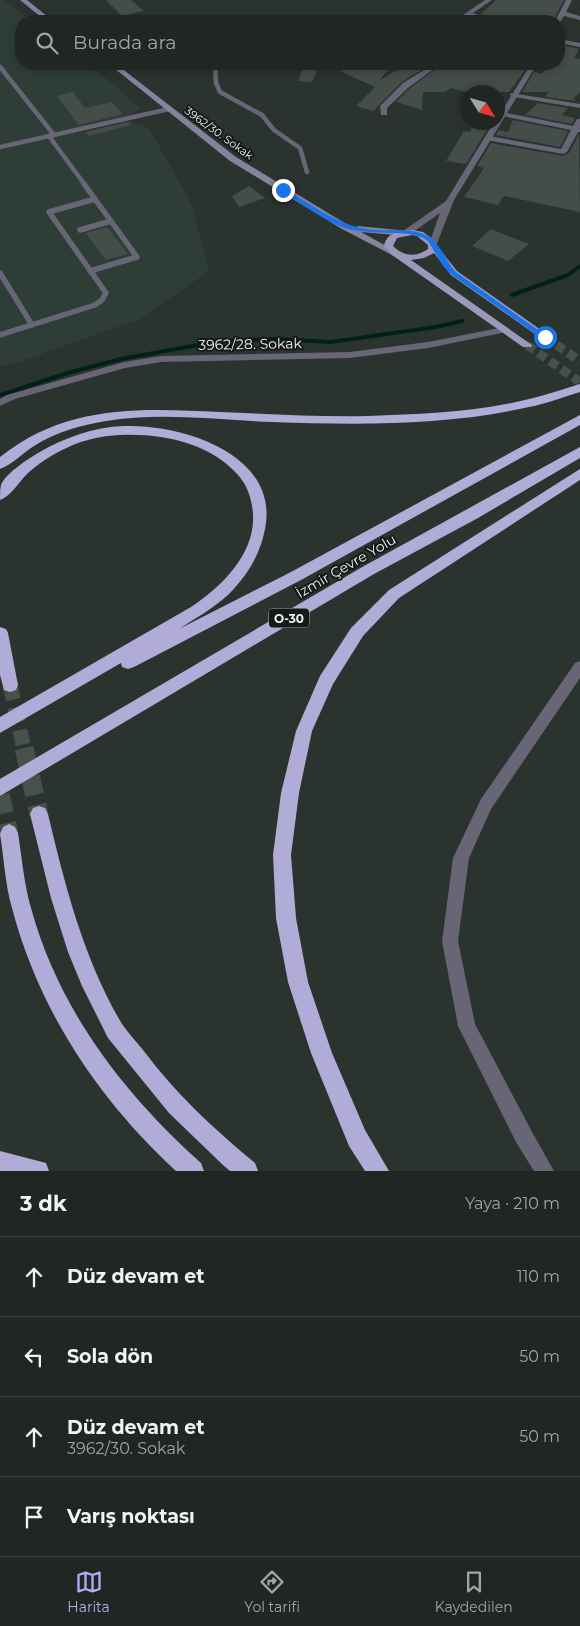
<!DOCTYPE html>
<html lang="tr">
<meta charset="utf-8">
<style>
:root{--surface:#202622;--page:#2d322f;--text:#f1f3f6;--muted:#a2a5a5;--line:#3d4340;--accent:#b6abf8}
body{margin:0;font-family:Montserrat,sans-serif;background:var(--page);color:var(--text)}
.compass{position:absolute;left:460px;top:85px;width:45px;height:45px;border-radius:50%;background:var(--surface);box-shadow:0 2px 8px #0003;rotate:127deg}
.stop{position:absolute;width:15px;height:15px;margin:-11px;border:4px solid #1a73e8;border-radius:50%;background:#fff}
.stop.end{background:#1a73e8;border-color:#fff;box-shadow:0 1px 5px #0008}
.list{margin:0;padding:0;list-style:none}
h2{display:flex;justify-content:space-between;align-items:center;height:65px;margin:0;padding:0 20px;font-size:21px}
h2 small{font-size:16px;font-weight:400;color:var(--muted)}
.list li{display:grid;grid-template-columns:32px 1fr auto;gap:15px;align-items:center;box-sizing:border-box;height:80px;padding:0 20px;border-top:1px solid var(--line)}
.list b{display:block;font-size:19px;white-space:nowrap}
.list p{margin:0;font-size:16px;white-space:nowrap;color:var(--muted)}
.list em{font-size:16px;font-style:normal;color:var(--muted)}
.icon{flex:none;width:28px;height:28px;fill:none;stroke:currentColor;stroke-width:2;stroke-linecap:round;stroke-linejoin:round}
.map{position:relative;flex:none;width:580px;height:1171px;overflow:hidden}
.search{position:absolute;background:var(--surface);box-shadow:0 2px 8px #0003;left:15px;right:15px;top:15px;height:55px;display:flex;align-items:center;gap:12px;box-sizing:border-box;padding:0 18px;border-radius:20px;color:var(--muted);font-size:19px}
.sheet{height:385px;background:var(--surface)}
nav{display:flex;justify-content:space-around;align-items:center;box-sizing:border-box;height:70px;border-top:1px solid var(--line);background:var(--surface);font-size:14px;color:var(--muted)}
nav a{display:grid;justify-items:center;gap:2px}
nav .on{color:var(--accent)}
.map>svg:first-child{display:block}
.built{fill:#2e3e36}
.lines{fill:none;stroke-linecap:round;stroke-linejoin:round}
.stream{stroke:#002215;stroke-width:4}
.building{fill:#444d48}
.primary-tunnel{stroke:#47504b;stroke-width:9;stroke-dasharray:9 5;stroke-linecap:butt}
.motorway-tunnel-far1{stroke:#47504b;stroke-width:15;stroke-dasharray:15 8;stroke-linecap:butt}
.motorway-tunnel{stroke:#47504b;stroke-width:19;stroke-dasharray:19 10;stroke-linecap:butt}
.service-far1{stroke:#676576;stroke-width:4.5}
.service{stroke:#676576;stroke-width:5.5}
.minor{fill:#676576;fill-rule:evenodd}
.tertiary{fill:#676576;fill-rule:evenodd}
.secondary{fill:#85829d;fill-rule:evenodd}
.primary{fill:#9c98bc;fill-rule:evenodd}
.motorway{fill:#b1acd7;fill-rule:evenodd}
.route{fill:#1a73e8}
.labels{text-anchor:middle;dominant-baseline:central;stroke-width:4;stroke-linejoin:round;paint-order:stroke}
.far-street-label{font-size:11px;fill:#ecf1ee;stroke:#151917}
.shield{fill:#151917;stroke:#acb0ae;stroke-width:1}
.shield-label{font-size:12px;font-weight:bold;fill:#ecf1ee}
.street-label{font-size:14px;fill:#ecf1ee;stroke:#151917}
</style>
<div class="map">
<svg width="580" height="1171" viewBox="0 0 580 1171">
<rect width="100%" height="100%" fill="#2a332e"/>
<path class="built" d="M0,0H4L31,21H21V64H84L107,79L140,108L131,115L71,129L75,134L129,121L149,128L192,205L209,271L140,319L16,363L0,366Z"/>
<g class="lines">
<g class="stream">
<path d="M512,295L568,275L580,266"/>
<path d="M0,395L71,372L121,359L220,341L275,339L331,342L436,327L462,321"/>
</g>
</g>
<g class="building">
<path d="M106,0H131L144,11L122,16Z"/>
<path d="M496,0H564L553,21H497L481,14Z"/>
<path d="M566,46L579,49L574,58L580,59V92L573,99L576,100L575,101L545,97L549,92H522L534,72L541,74L550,64L559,66V54Z"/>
<path d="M379,64H393L379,81L406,64H431L402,82L373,111L356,106L375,87L340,71L352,66L368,69Z"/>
<path d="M443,64H465L489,70L498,64L525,70L509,92H466L451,88L445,92H423L422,110L396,102L410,88Z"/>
<path d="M303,68H318L312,82L298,81Z"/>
<path d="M73,92L85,108L112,102L123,114L79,125L57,96Z"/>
<path d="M538,103L568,108L562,115L575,118L572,124L525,115Z"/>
<path d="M513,120L568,131L560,147L496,135L499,130L508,132Z"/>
<path d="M128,122L131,125L89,136L85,132Z"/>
<path d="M473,124L488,128L466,164L446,161L464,131L470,132Z"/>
<path d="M579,134L580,212L504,196L498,205L464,197L484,168L477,166L491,143L563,156L569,153Z"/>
<path d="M249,186L265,198L239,207L232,196Z"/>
<path d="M107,227L128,254L106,260L86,233Z"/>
<path d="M491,229L529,244L508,261L472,246Z"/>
</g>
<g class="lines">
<g class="primary-tunnel">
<path d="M545,337L580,361"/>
<path d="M527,345L580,382"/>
</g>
<path class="motorway-tunnel-far1" d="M10,685L24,749"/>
<g class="motorway-tunnel">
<path d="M24,748L39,814"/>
<path d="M0,795L9,833"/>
</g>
<g class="service-far1">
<path d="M215,64L216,83L220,92L262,115L274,130L300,148L307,172"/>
<path d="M0,67L54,135"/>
<path d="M49,136L85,185"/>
<path d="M0,147L169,109"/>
</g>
<g class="service">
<path d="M84,184L137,257L90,271"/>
<path d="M80,230L111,221"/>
<path d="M0,273L32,325"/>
<path d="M0,335L95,305L102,300L106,293L49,212L95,199"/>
</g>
<g class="minor">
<path d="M566,0H572L566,12L580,16V20L564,16L560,22L555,21Z"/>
<path d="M466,13L471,14L460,21H453Z"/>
<path d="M129,64H349L346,66L182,68L132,66Z"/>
<path d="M353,64H377C372,68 357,68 353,64Z"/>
<path d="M434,64H441L409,87L387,108V115H381L380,106L403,83Z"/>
<path d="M511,93L580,104V108L514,97L510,95Z"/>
<path d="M502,112L573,126L577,119H580V132H578L567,152L563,154L486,140L485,138L489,136L561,149L571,130L502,116Z"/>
<path d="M504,327L507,328V332L428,348L350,358L161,362L125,368L15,399L0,406V399L7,395L124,362L161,356L350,352L428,342Z"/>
<path d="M580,661V678L491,809L469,858L458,941L475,1024L531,1130L554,1171H534L517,1144L458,1026L442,941L453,858L481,799L575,663Z"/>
</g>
<g class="tertiary">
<path d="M485,0H492L473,13L495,21H486L466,15V13Z"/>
<path d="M559,39L580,43V47L559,43Z"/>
<path d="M531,64H537L454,200L436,246H430L429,244L440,213L409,235H403V231L446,201L494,122H498V117Z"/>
</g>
<g class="secondary">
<path d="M20,0H27L53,21H46Z"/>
<path d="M109,64H116L236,157L348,225L354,228L358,226L409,231L410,233L406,236L361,232L399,253L395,256L392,255L342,229L230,161Z"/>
</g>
<path class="primary" d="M412,230L423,232L430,237L457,271L548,335V339H542L451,275L434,253L424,258L411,260L532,345L531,347H523L392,255L384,246C387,232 399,231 412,230ZM412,235L417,236L428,245V249C416,258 403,256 393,246L397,238Z"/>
<g class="motorway">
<path d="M580,384V392C563,397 546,404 529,407C445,426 358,425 272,422C218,420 160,412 106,421C81,425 56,432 34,446C24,452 12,465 0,469V457C66,404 141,408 220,412C269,414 319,417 368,416C421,414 477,412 529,399C546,395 563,389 580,384Z"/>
<path d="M580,415V425L301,580L134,667L128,669L122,667L121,663L0,733V717L191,607C224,585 260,549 252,506C250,494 246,484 238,475C208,440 152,431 108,436C79,439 49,454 27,474C19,482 10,497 0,500C0,496 0,489 1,485C5,474 28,459 38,453C64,438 93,427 124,426C182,424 280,454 265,529C260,555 247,576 229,594C214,608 196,618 179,629L291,572Z"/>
<path d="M580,447V458L478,518L374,574L0,796V779L364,566Z"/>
<path d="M580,469V480L399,598L363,636L333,684L312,731L299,793L291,855L296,918L308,982L332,1053L365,1130L389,1171H365L349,1146L311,1053L288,982L276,918L273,855L281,793L296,731L320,676L351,628L389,590Z"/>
<path d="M0,627L6,629L8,633L18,685L16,690L10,692L4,690L0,675Z"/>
<path d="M39,806L45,808L48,814C65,886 84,960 122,1024C128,1033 136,1041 143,1050C175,1093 214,1129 255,1163L258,1171H230L224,1166L169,1113L108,1038L82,986L68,952L51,898L30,814L33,808Z"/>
<path d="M9,824L15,827L18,833C22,858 24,884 31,908C59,1010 123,1093 201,1163L204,1171H176C99,1100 39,1011 12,908C5,884 4,858 0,834L3,827Z"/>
<path d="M0,1151L46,1163L49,1171H0Z"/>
</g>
</g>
<path class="route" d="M281,189H285C311,204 337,225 367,229C387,233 410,226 428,236C438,240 447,263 456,272L548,337L543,339L452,275L443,266L428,241C412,228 368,236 345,228C328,223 298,201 281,191Z"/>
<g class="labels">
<g class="far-street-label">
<text transform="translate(219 133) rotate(36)">3962/30. Sokak</text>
</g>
<rect class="shield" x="269" y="608.5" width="40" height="19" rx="4"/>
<g class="shield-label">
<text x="289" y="618">O-30</text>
</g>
<g class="street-label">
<text transform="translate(250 344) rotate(-1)">3962/28. Sokak</text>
<text transform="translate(346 566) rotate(-30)">İzmir Çevre Yolu</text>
</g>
</g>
</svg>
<svg class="compass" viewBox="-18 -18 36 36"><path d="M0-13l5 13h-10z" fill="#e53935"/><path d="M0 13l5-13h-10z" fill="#a2a5a5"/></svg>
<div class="stop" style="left:545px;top:337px"></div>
<div class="stop end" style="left:283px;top:190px"></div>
<div class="search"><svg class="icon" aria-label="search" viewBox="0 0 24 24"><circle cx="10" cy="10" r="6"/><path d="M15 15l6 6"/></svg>Burada ara</div>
</div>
<section class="sheet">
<h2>3 dk<small>Yaya · 210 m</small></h2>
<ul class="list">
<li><svg class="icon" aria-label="ahead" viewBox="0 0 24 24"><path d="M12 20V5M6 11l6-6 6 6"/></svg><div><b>Düz devam et</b></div><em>110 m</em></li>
<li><svg class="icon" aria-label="left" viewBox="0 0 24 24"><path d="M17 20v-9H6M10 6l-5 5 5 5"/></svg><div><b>Sola dön</b></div><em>50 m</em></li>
<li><svg class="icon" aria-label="ahead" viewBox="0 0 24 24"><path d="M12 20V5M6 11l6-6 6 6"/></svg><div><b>Düz devam et</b><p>3962/30. Sokak</p></div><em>50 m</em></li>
<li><svg class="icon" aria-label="arrive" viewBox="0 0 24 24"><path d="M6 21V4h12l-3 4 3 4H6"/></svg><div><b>Varış noktası</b></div></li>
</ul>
</section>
<nav>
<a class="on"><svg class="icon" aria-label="map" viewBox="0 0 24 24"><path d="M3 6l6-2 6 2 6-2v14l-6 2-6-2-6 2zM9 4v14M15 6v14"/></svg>Harita</a>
<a><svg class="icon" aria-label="directions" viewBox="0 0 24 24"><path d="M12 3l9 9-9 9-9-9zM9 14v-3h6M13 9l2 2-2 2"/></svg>Yol tarifi</a>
<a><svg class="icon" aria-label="saved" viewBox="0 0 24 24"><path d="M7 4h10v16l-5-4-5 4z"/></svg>Kaydedilen</a>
</nav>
